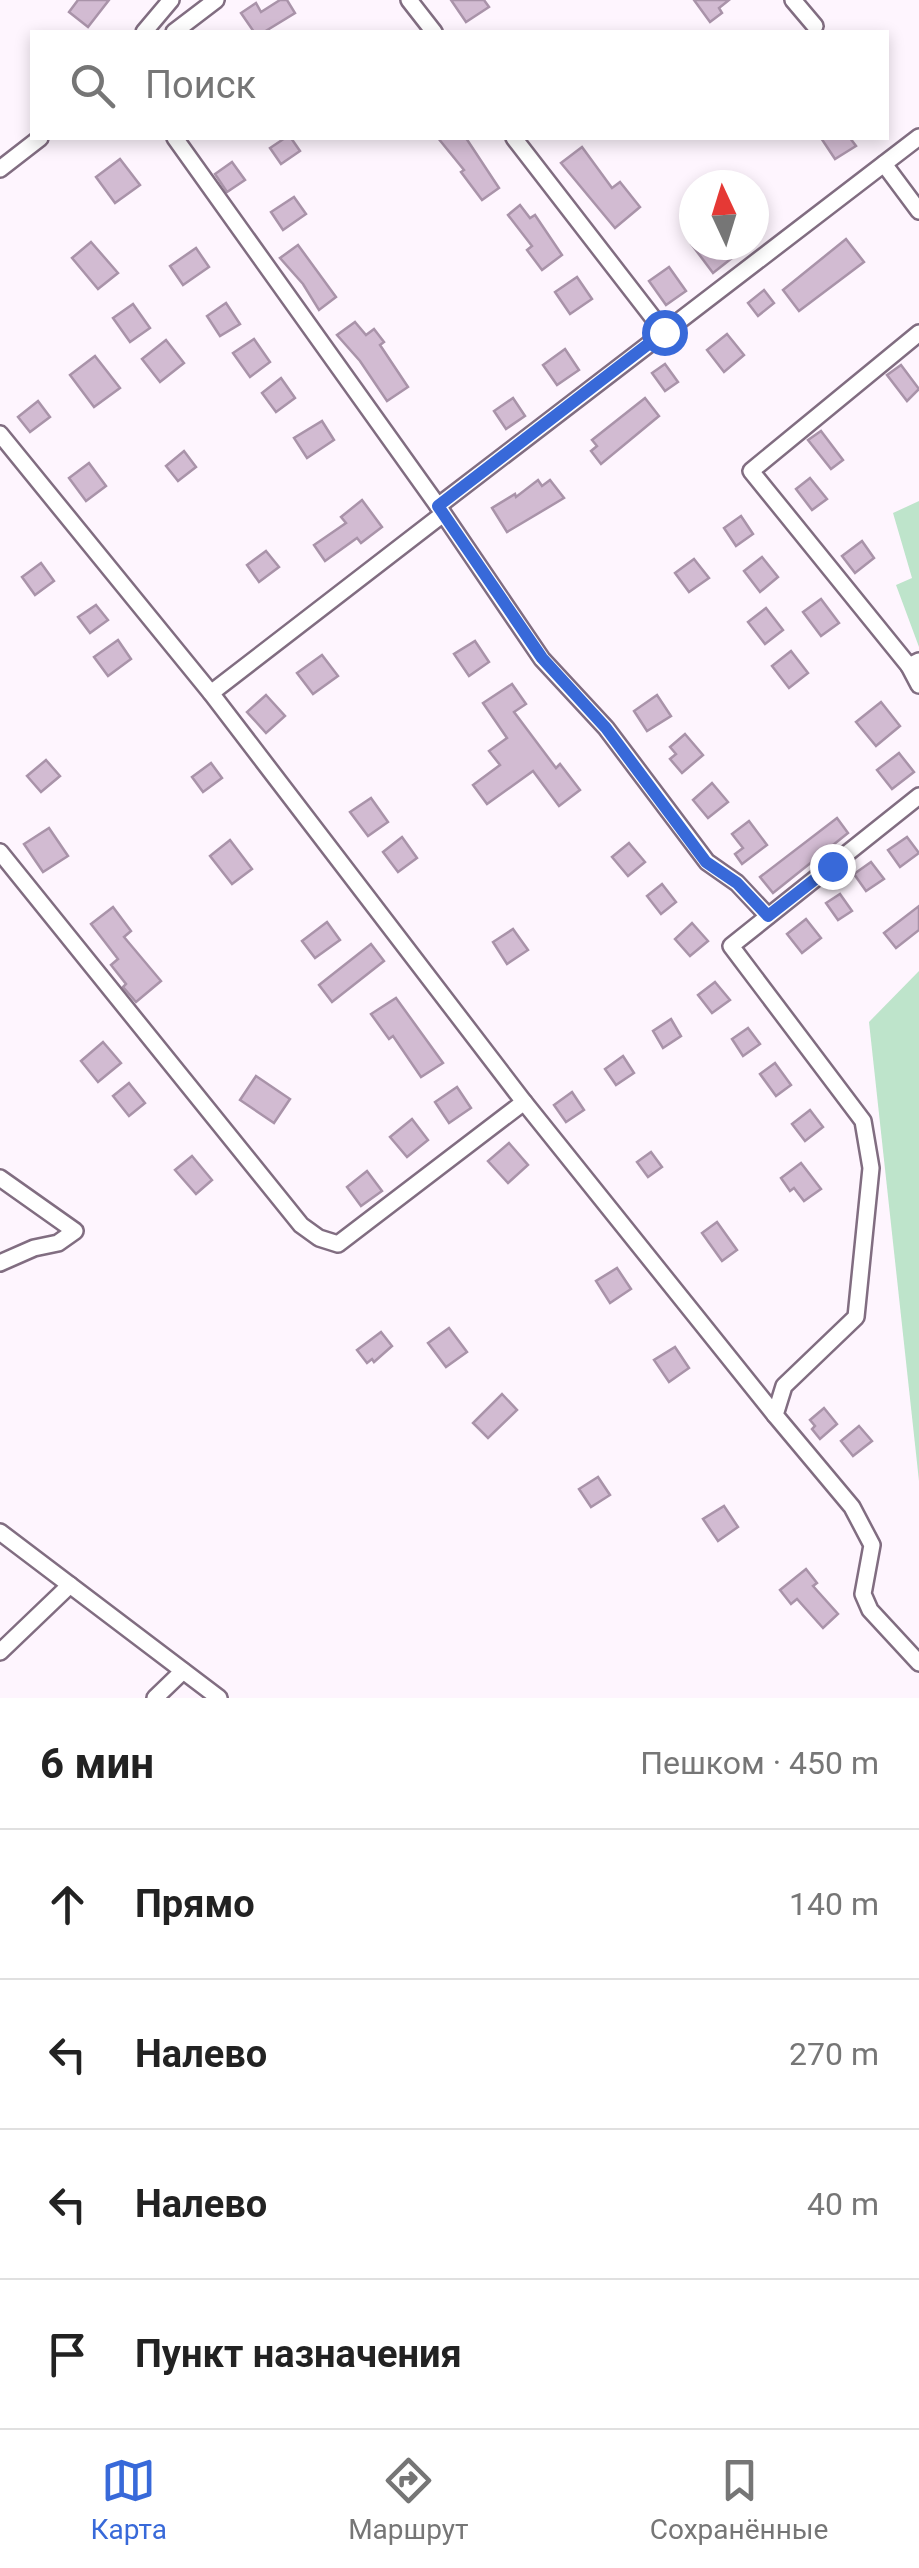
<!DOCTYPE html>
<html lang="ru">
<meta charset="utf-8">
<style>
:root{--surface:#fff;--page:#f2f2f2;--text:#222;--muted:#767676;--line:#e0e0e0;--accent:#3869d9}
body{margin:0;font-family:Roboto,sans-serif;background:var(--page);color:var(--text)}
.compass{position:absolute;left:679px;top:170px;width:90px;height:90px;border-radius:50%;background:var(--surface);box-shadow:0 5px 15px #0003;rotate:356deg}
.stop{position:absolute;width:30px;height:30px;margin:-22px;border:8px solid #3869d9;border-radius:50%;background:#fff}
.stop.end{background:#3869d9;border-color:#fff;box-shadow:0 2px 10px #0008}
.list{margin:0;padding:0;list-style:none}
h2{display:flex;justify-content:space-between;align-items:center;height:130px;margin:0;padding:0 40px;font-size:42px}
h2 small{font-size:32px;font-weight:400;color:var(--muted)}
.list li{display:grid;grid-template-columns:65px 1fr auto;gap:30px;align-items:center;box-sizing:border-box;height:150px;padding:0 40px;border-top:2px solid var(--line)}
.list b{display:block;font-size:38px;white-space:nowrap}
.list em{font-size:32px;font-style:normal;color:var(--muted)}
.icon{flex:none;width:55px;height:55px;fill:none;stroke:currentColor;stroke-width:2;stroke-linecap:round;stroke-linejoin:round}
.map{position:relative;flex:none;width:919px;height:1698px;overflow:hidden}
.search{position:absolute;background:var(--surface);box-shadow:0 5px 15px #0003;left:30px;right:30px;top:30px;height:110px;display:flex;align-items:center;gap:25px;box-sizing:border-box;padding:0 35px;border-radius:0px;color:var(--muted);font-size:38px}
.sheet{height:730px;background:var(--surface)}
nav{display:flex;justify-content:space-around;align-items:center;box-sizing:border-box;height:140px;border-top:2px solid var(--line);background:var(--surface);font-size:28px;color:var(--muted)}
nav a{display:grid;justify-items:center;gap:5px}
nav .on{color:var(--accent)}
.map>svg:first-child{display:block}
.green{fill:#bee4cb}
.building{fill:#d2bbd2;stroke:#a993a9;stroke-width:2.5}
.lines{fill:none;stroke-linecap:round;stroke-linejoin:round}
.minor-casing{stroke:#816d81;stroke-width:20}
.minor{stroke:#fff;stroke-width:15}
.route{stroke:#3869d9;stroke-width:12}
</style>
<div class="map">
<svg width="919" height="1698" viewBox="0 0 919 1698">
<rect width="100%" height="100%" fill="#fef5fe"/>
<g class="green">
<path d="M919,501V647L896,585L912,578L893,513Z"/>
<path d="M919,971V1481L869,1022Z"/>
</g>
<g class="building">
<path d="M78,0H109L88,27L69,12Z"/>
<path d="M280,0H287L295,13L264,32H254L241,13L256,3L261,12Z"/>
<path d="M451,0H484L489,7L466,22Z"/>
<path d="M694,0H729L719,8L722,13L710,22Z"/>
<path d="M285,138H291L300,151L281,164L270,148Z"/>
<path d="M438,138H466L499,188L482,200L461,172L464,170Z"/>
<path d="M821,138H850L856,146L835,159Z"/>
<path d="M582,147L612,188L620,182L640,207L615,228L561,163Z"/>
<path d="M120,159L140,185L115,203L96,177Z"/>
<path d="M232,162L245,180L227,192L215,174Z"/>
<path d="M294,197L306,214L283,230L271,212Z"/>
<path d="M520,205L530,218L535,215L562,255L542,270L527,250L532,246L508,215Z"/>
<path d="M846,239L864,262L799,311L783,290Z"/>
<path d="M91,242L118,273L98,289L72,258Z"/>
<path d="M298,245L336,297L319,310L303,284L280,258Z"/>
<path d="M692,245H722L732,258L713,273Z"/>
<path d="M196,248L209,267L183,285L170,266Z"/>
<path d="M669,267L686,291L666,305L649,281Z"/>
<path d="M577,277L592,299L570,314L555,292Z"/>
<path d="M764,290L774,303L758,316L748,303Z"/>
<path d="M226,303L240,324L220,336L207,316Z"/>
<path d="M133,304L150,328L130,342L113,318Z"/>
<path d="M355,322L366,335L374,329L384,342L380,345L408,387L387,401L360,361L337,335Z"/>
<path d="M727,334L744,355L724,372L707,350Z"/>
<path d="M254,339L270,362L250,377L233,353Z"/>
<path d="M166,340L184,363L160,382L142,359Z"/>
<path d="M565,349L579,370L557,385L543,365Z"/>
<path d="M95,356L120,388L94,407L70,375Z"/>
<path d="M665,364L678,382L665,391L652,373Z"/>
<path d="M901,365L919,389L907,401L887,375Z"/>
<path d="M281,378L295,398L276,412L262,393Z"/>
<path d="M513,398L525,416L506,429L494,411Z"/>
<path d="M645,398L659,416L601,464L591,451L597,446L592,440Z"/>
<path d="M38,401L50,417L30,432L18,417Z"/>
<path d="M322,421L334,440L307,458L294,438Z"/>
<path d="M821,431L843,460L831,469L808,440Z"/>
<path d="M184,451L196,467L178,481L166,466Z"/>
<path d="M89,463L106,486L86,501L69,478Z"/>
<path d="M810,478L827,499L812,510L796,489Z"/>
<path d="M538,480L542,486L550,480L564,498L507,532L492,508L515,494L516,497Z"/>
<path d="M362,500L382,527L361,543L357,538L325,561L314,545L346,523L341,517Z"/>
<path d="M741,516L753,534L736,546L724,528Z"/>
<path d="M862,541L874,558L855,573L842,556Z"/>
<path d="M266,551L279,567L259,582L247,565Z"/>
<path d="M762,557L778,577L760,592L744,571Z"/>
<path d="M694,559L709,578L689,592L675,573Z"/>
<path d="M41,563L54,581L35,595L22,577Z"/>
<path d="M821,599L839,623L821,636L803,612Z"/>
<path d="M96,605L108,620L90,633L78,617Z"/>
<path d="M766,608L783,630L765,644L748,622Z"/>
<path d="M118,640L131,659L108,676L94,657Z"/>
<path d="M475,641L489,662L469,676L454,654Z"/>
<path d="M791,651L808,673L789,688L772,666Z"/>
<path d="M322,655L338,676L313,694L297,673Z"/>
<path d="M512,684L526,704L514,712L556,768L560,764L580,790L559,806L533,771L487,804L473,785L500,765L489,751L507,738L483,703Z"/>
<path d="M266,695L285,716L266,733L247,712Z"/>
<path d="M657,695L671,716L647,731L634,711Z"/>
<path d="M881,702L900,726L876,746L856,722Z"/>
<path d="M685,734L703,755L682,773L670,759L676,754L670,747Z"/>
<path d="M899,753L914,772L892,789L877,770Z"/>
<path d="M46,760L60,776L41,792L27,776Z"/>
<path d="M211,763L222,778L203,792L192,777Z"/>
<path d="M712,783L728,802L708,818L693,800Z"/>
<path d="M371,798L388,822L368,836L350,812Z"/>
<path d="M837,818L848,833L773,893L760,877Z"/>
<path d="M749,821L767,845L742,864L735,854L743,848L732,834Z"/>
<path d="M49,828L68,856L43,872L24,844Z"/>
<path d="M402,837L417,858L398,872L383,852Z"/>
<path d="M907,837L919,853L900,867L888,850Z"/>
<path d="M230,840L252,869L232,884L210,856Z"/>
<path d="M629,843L645,862L628,876L612,857Z"/>
<path d="M871,862L884,879L866,891L854,874Z"/>
<path d="M662,884L676,902L661,914L647,896Z"/>
<path d="M840,894L852,911L838,920L826,903Z"/>
<path d="M919,906V930L896,948L884,933Z"/>
<path d="M113,907L131,931L124,937L161,981L136,1002L123,987L126,984L111,965L118,959L91,924Z"/>
<path d="M806,919L821,938L802,953L787,934Z"/>
<path d="M327,922L340,940L315,958L302,941Z"/>
<path d="M692,923L708,941L690,956L675,939Z"/>
<path d="M513,929L528,950L507,964L493,942Z"/>
<path d="M371,944L384,961L332,1002L319,985Z"/>
<path d="M715,982L730,1000L712,1013L698,995Z"/>
<path d="M396,998L443,1063L421,1077L393,1036L389,1039L371,1014Z"/>
<path d="M671,1019L681,1036L663,1048L653,1031Z"/>
<path d="M748,1028L760,1044L743,1056L732,1039Z"/>
<path d="M103,1042L121,1063L98,1082L81,1061Z"/>
<path d="M623,1056L634,1073L616,1085L605,1069Z"/>
<path d="M775,1063L791,1085L776,1096L760,1074Z"/>
<path d="M256,1076L290,1099L274,1123L240,1100Z"/>
<path d="M129,1083L145,1103L129,1116L113,1096Z"/>
<path d="M457,1087L471,1108L449,1123L435,1102Z"/>
<path d="M572,1092L584,1110L566,1122L554,1105Z"/>
<path d="M810,1110L823,1127L805,1141L792,1124Z"/>
<path d="M412,1119L428,1140L407,1157L390,1137Z"/>
<path d="M509,1143L528,1165L508,1183L488,1161Z"/>
<path d="M651,1152L662,1167L648,1177L637,1162Z"/>
<path d="M192,1156L212,1180L196,1194L175,1170Z"/>
<path d="M801,1163L821,1189L804,1201L794,1188L790,1191L781,1178Z"/>
<path d="M367,1171L382,1191L361,1206L347,1187Z"/>
<path d="M717,1222L737,1250L722,1261L702,1233Z"/>
<path d="M617,1268L631,1289L610,1303L596,1281Z"/>
<path d="M449,1328L467,1352L446,1367L428,1343Z"/>
<path d="M381,1332L392,1346L374,1362L372,1359L367,1363L357,1350Z"/>
<path d="M675,1347L689,1368L669,1382L654,1360Z"/>
<path d="M502,1394L517,1410L488,1438L473,1423Z"/>
<path d="M824,1408L837,1424L820,1439L812,1429L815,1426L810,1420Z"/>
<path d="M859,1426L872,1441L853,1456L841,1441Z"/>
<path d="M598,1477L610,1495L591,1507L579,1489Z"/>
<path d="M724,1506L738,1527L718,1541L703,1519Z"/>
<path d="M806,1569L817,1583L813,1586L838,1614L823,1628L797,1599L791,1604L780,1590Z"/>
</g>
<g class="lines">
<defs>
<g id="minor">
<path d="M409,0L434,32"/>
<path d="M793,0L815,26"/>
<path d="M144,32L171,0"/>
<path d="M174,32L216,0"/>
<path d="M175,138L438,506L919,137"/>
<path d="M514,138L664,332"/>
<path d="M884,164L919,211"/>
<path d="M0,169L40,138"/>
<path d="M0,434L211,693L524,1102L775,1415"/>
<path d="M438,506L542,659L606,728L707,862L737,883L768,916"/>
<path d="M919,661L909,666L919,685"/>
<path d="M909,666L751,471L919,333"/>
<path d="M211,693L443,514"/>
<path d="M919,796L731,946L863,1121L871,1168L856,1317L784,1386L775,1415L852,1507L872,1545L863,1594L870,1610L919,1663"/>
<path d="M0,852L301,1225L319,1238L338,1244L524,1102"/>
<path d="M0,1178L75,1231L58,1243L34,1248L0,1263"/>
<path d="M0,1532L219,1698"/>
<path d="M0,1652L70,1585"/>
<path d="M155,1698L183,1671"/>
</g>
</defs>
<use href="#minor" class="minor-casing"/>
<use href="#minor" class="minor"/>
</g>
<g class="lines">
<path class="route" d="M664,332L438,506L542,658L606,728L706,862L737,883L768,916L832,866"/>
</g>
</svg>
<svg class="compass" viewBox="-18 -18 36 36"><path d="M0-13l5 13h-10z" fill="#e53935"/><path d="M0 13l5-13h-10z" fill="#767676"/></svg>
<div class="stop" style="left:664px;top:332px"></div>
<div class="stop end" style="left:832px;top:866px"></div>
<div class="search"><svg class="icon" aria-label="search" viewBox="0 0 24 24"><circle cx="10" cy="10" r="6"/><path d="M15 15l6 6"/></svg>Поиск</div>
</div>
<section class="sheet">
<h2>6 мин<small>Пешком · 450 m</small></h2>
<ul class="list">
<li><svg class="icon" aria-label="ahead" viewBox="0 0 24 24"><path d="M12 20V5M6 11l6-6 6 6"/></svg><div><b>Прямо</b></div><em>140 m</em></li>
<li><svg class="icon" aria-label="left" viewBox="0 0 24 24"><path d="M17 20v-9H6M10 6l-5 5 5 5"/></svg><div><b>Налево</b></div><em>270 m</em></li>
<li><svg class="icon" aria-label="left" viewBox="0 0 24 24"><path d="M17 20v-9H6M10 6l-5 5 5 5"/></svg><div><b>Налево</b></div><em>40 m</em></li>
<li><svg class="icon" aria-label="arrive" viewBox="0 0 24 24"><path d="M6 21V4h12l-3 4 3 4H6"/></svg><div><b>Пункт назначения</b></div></li>
</ul>
</section>
<nav>
<a class="on"><svg class="icon" aria-label="map" viewBox="0 0 24 24"><path d="M3 6l6-2 6 2 6-2v14l-6 2-6-2-6 2zM9 4v14M15 6v14"/></svg>Карта</a>
<a><svg class="icon" aria-label="directions" viewBox="0 0 24 24"><path d="M12 3l9 9-9 9-9-9zM9 14v-3h6M13 9l2 2-2 2"/></svg>Маршрут</a>
<a><svg class="icon" aria-label="saved" viewBox="0 0 24 24"><path d="M7 4h10v16l-5-4-5 4z"/></svg>Сохранённые</a>
</nav>
